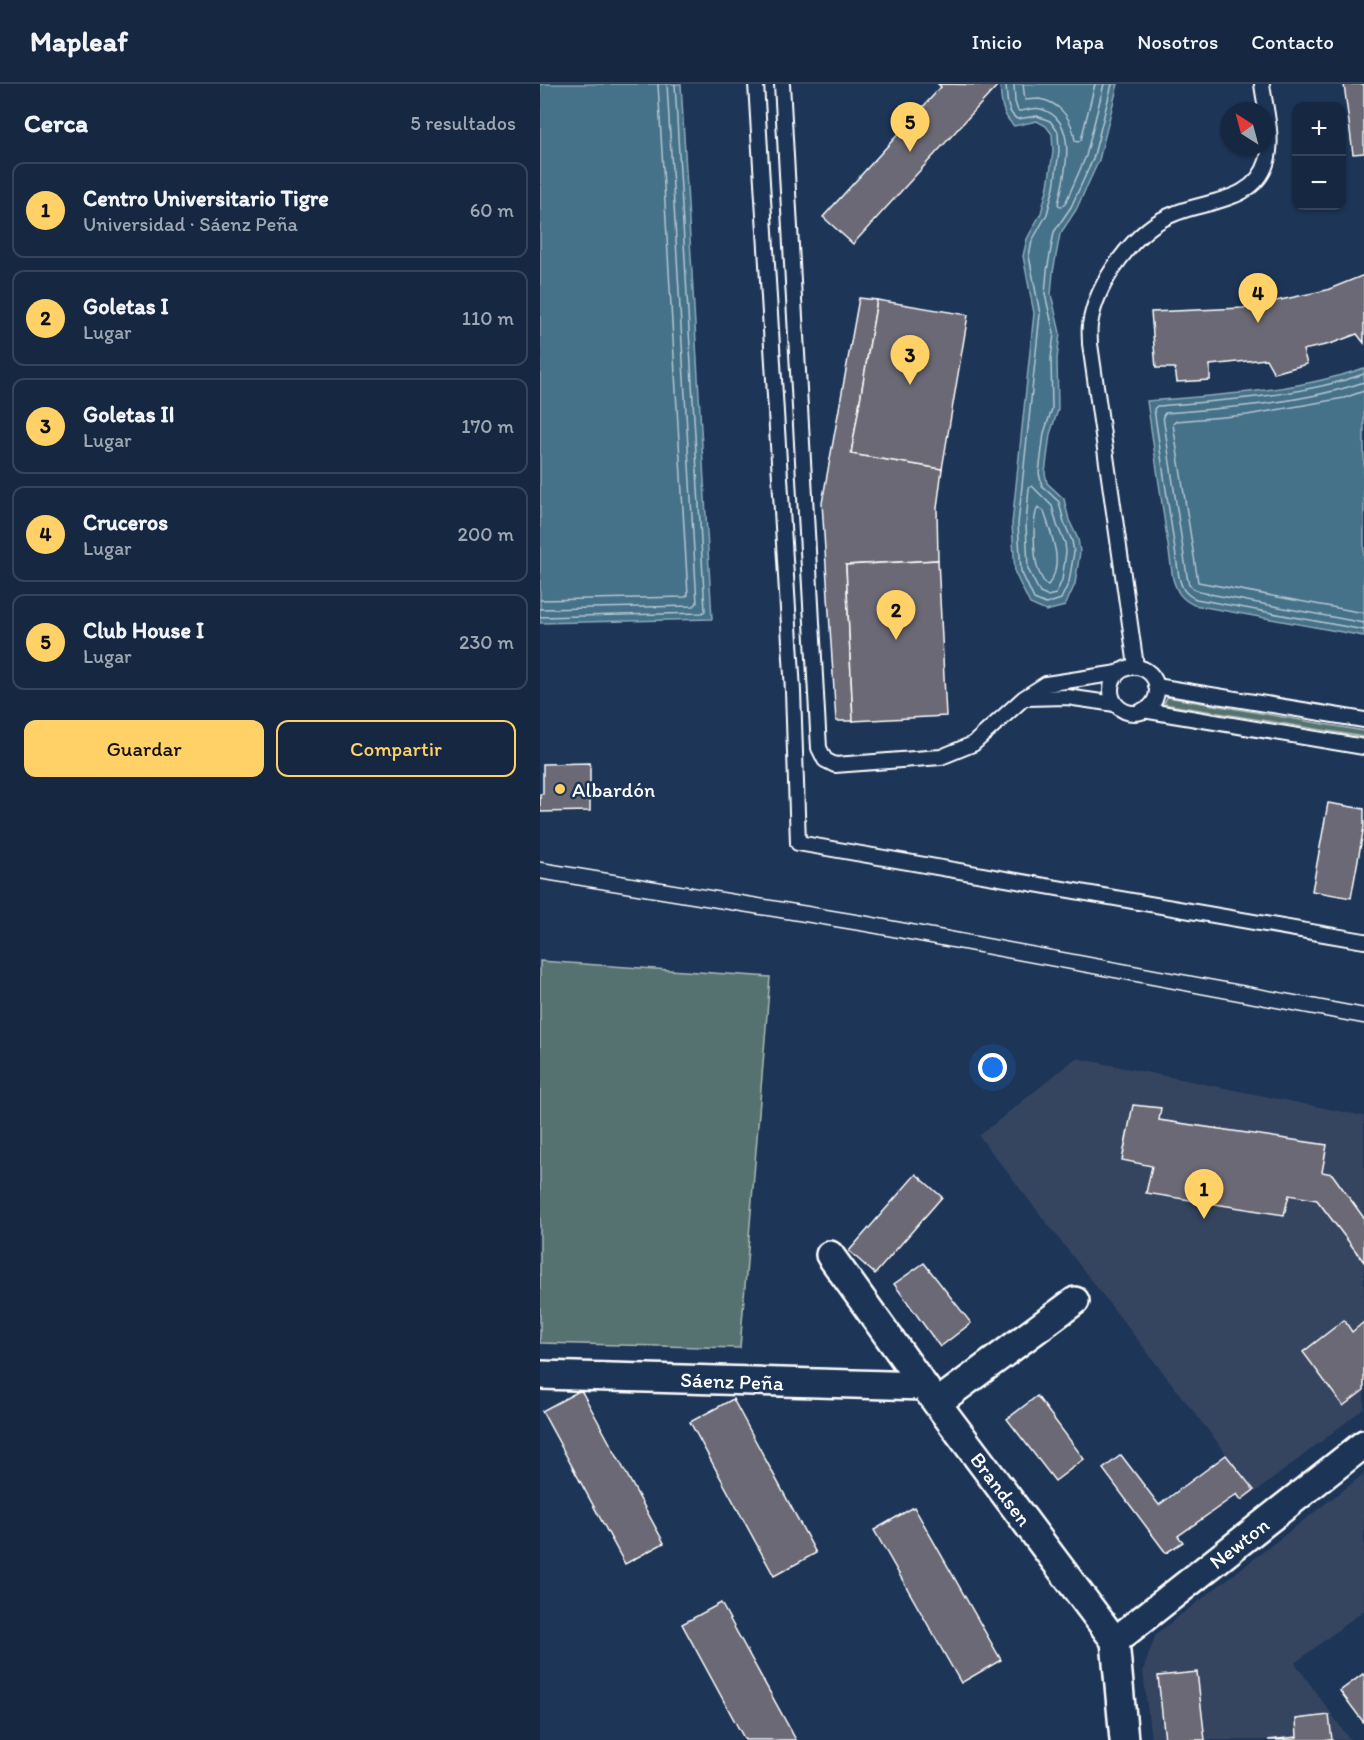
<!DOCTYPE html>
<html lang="es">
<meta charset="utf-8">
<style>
:root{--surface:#162841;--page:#23344c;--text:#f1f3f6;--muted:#9ea6b1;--line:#35445a;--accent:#ffd166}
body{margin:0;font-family:Itim,sans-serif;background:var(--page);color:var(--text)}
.controls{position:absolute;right:18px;top:18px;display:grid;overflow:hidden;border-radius:12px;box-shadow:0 2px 4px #0004}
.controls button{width:54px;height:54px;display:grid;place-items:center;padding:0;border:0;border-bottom:2px solid var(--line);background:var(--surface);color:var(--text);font:30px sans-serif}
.compass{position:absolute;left:680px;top:18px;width:54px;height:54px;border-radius:50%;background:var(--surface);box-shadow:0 2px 4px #0004;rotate:324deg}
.you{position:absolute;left:453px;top:984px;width:21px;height:21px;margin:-15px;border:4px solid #fff;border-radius:50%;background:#1a73e8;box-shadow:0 0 0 9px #1a73e833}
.badge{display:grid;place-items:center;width:39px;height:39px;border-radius:50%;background:var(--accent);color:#111;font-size:20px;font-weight:700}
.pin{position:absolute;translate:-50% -50px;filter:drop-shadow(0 2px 3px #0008)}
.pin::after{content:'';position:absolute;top:32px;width:21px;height:18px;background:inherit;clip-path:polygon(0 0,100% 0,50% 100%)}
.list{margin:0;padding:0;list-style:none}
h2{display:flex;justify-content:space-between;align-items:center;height:78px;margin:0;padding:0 24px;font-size:26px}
h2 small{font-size:20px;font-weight:400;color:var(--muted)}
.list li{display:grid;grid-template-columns:39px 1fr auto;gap:18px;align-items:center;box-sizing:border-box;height:96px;margin:0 12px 12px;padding:0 12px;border:2px solid var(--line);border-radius:12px}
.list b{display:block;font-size:22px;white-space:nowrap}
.list p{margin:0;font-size:20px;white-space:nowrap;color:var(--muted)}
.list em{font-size:20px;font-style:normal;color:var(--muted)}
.actions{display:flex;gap:12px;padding:18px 24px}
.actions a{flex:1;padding:14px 0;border:2px solid var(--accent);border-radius:12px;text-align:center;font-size:21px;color:var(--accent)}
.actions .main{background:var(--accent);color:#111}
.map{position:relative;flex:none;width:824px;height:1656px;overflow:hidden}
header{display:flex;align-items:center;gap:36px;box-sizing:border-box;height:84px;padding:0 30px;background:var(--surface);border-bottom:2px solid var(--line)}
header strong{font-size:28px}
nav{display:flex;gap:33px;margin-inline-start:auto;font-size:21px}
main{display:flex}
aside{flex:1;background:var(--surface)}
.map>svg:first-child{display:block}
.built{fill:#344560}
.green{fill:#57726f;stroke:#abb8b7;stroke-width:1.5}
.water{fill:#457189;stroke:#8faab8;stroke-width:1.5}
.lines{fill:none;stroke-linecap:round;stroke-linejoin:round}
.shore{stroke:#b5c6d0;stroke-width:1.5}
.building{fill:#6a6974;stroke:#fff;stroke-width:1.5}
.lane-casing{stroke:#fff;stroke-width:18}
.street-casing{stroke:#fff;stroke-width:32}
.lane{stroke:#1d3557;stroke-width:14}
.street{stroke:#1d3557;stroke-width:27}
.tram{stroke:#fff;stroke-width:1.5}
.poi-dot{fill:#ffd166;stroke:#1d3557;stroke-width:2}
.labels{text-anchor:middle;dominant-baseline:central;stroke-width:5;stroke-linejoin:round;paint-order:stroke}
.poi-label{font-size:21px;fill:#fff;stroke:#1d3557;text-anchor:start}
.street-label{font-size:21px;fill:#fff;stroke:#1d3557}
</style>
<header>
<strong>Mapleaf</strong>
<nav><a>Inicio</a><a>Mapa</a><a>Nosotros</a><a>Contacto</a></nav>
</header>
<main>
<aside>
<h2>Cerca<small>5 resultados</small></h2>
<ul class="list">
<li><span class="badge">1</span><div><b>Centro Universitario Tigre</b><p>Universidad · Sáenz Peña</p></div><em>60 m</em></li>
<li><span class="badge">2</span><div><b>Goletas I</b><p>Lugar</p></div><em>110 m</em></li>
<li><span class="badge">3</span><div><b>Goletas II</b><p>Lugar</p></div><em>170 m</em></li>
<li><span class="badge">4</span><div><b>Cruceros</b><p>Lugar</p></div><em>200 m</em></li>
<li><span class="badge">5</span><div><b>Club House I</b><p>Lugar</p></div><em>230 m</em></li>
</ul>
<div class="actions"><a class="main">Guardar</a><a>Compartir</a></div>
</aside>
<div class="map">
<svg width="824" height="1656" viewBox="0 0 824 1656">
<rect width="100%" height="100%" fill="#1d3557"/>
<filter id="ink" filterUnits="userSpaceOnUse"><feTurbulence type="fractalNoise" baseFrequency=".0167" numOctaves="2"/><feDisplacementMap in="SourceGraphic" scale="12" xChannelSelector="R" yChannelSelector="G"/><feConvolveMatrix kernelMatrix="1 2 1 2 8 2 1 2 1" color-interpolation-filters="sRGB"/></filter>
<g filter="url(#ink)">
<g class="built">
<path d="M536,974L824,1032V1324L716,1408L439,1052Z"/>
<path d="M824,1390V1526L755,1579L810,1656H611L603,1586L616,1550Z"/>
</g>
<g class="green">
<path d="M627,613L824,647V653L624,620Z"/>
<path d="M0,877L230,893L200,1264L0,1259Z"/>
</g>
<g class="water">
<path d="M0,0H141L172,535L0,539Z"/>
<path d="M460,0H578L559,76L536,126L520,150L513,188L511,210L520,249L517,275L518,326L510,350L505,389L507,399L524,415L529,436L538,455L540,468L535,500L525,522L506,527L490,520L475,489L472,440L494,229L483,172L487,155L501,129L508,102L513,68L512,50L506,42L497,37L474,42C461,30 461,16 460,0Z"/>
<path d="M824,284V552L654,521C641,515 637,508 633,495L607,317C679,311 755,308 824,284Z"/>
</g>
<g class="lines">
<g class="shore">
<path d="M466,0C467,12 466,28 477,35L497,32L510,37L518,48L519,67L514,103L507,130L492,157L489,172L500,230L478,440L481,487L494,515L506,520L521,515L529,498L534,468L532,457L524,438L519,418L502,402L499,389L504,349L512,325L511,275L514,249L505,210L507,187L514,148L531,123L553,75L572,0"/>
<path d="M474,0L475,18L478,27C486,27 493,23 501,25C540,36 525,91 518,120L521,123L525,120L546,72L564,0"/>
<path d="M483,0L485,16C489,16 494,15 499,15C521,18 533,37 535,57L538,58L541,56L555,0"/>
<path d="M824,290C758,313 686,316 617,322L614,325L639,493C642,505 645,510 656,515L824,546"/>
<path d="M824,298C763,319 690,324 625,329L623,332L647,492L649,501L659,508L824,539"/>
<path d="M824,307L804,314L707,331L636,337L633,340L658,498L824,529"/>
<path d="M492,402L512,422L517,441L525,459L526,468L522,496L516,510L507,512L500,509L488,485L486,440L489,404Z"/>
<path d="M498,423L504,427C510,449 526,480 508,501L505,500C502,494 498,488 497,482C494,469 492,434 498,423Z"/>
<path d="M0,516L145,513L148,511L118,0"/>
<path d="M0,525L154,522L157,519L127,0"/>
<path d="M0,533L162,529L165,527L135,0"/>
</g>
</g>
<g class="building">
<path d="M398,0L458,1L313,160L283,133L401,3Z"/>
<path d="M804,0H824V69L813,70Z"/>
<path d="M824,191V259L817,250L790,260L763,266L767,280L734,289L726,275L670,281V296L637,298L635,284H616L611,228L703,224L787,206Z"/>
<path d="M319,214L337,216L311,370L402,385L397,424L398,476L306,481L313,637H296L282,419Z"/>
<path d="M337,216L428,231L402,385L311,370Z"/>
<path d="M398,476L406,632L313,637L306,481Z"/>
<path d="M50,679V727L0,728V710H3V680Z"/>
<path d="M788,719L824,725V743L811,814L772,807Z"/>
<path d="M593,1021L621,1024L619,1036L787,1061L782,1088L792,1090L824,1134V1178L777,1116L749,1111L744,1131L606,1109L612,1082L582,1076Z"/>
<path d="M376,1090L402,1113L335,1190L309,1167Z"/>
<path d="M384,1179L431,1239L400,1263L354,1200Z"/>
<path d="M804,1236L812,1248L824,1238V1306L803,1322L763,1268Z"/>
<path d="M41,1306L124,1459L85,1480L2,1327Z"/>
<path d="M497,1312L544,1375L515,1397L467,1335Z"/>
<path d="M193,1315L276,1469L234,1492L150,1338Z"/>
<path d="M581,1371L619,1421L686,1371L714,1406L701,1416L697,1410L638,1452L643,1458L626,1469L563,1385Z"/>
<path d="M374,1423L461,1576L421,1599L334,1446Z"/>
<path d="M181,1519L256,1656H205L142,1540Z"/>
<path d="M657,1588L665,1656H625L618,1592Z"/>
<path d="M823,1590L824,1592V1639L800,1607Z"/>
<path d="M789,1631L792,1656H728L757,1653L756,1635Z"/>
</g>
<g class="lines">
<defs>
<g id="lane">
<path d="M216,0L253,607L258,759L824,857"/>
<path d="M242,0L279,664L285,676L295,681L401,673L433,660L484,614L506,600L578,589"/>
<path d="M596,582L550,260C550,254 549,247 550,241C556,199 595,144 636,129C668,116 715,118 727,77C734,54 725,24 722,0"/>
<circle cx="594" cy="606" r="23"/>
<path d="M616,602L824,636"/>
<path d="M486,614L527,613L575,620"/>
<path d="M603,626L824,663"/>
</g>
<g id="street">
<path d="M290,1171L384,1302L575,1557L584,1656"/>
<path d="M0,1291L384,1302"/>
<path d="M397,1319L535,1217"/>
<path d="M575,1557L824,1360"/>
</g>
</defs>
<use href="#lane" class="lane-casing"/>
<use href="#street" class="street-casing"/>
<use href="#lane" class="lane"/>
<use href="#street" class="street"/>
<g class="tram">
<path d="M0,778L327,832L824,924"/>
<path d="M0,795L327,848L824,940"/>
</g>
</g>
</g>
<circle class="poi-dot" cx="20" cy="705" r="6"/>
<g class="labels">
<g class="poi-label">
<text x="32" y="705">Albardón</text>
</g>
<g class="street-label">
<text transform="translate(192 1297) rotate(2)">Sáenz Peña</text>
<text transform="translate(461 1405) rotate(53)">Brandsen</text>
<text transform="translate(699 1459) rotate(-38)">Newton</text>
</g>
</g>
</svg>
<div class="controls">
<button>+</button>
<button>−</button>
</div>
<svg class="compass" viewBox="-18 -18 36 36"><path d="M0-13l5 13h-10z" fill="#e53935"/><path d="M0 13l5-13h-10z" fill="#9ea6b1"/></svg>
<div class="you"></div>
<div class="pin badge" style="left:664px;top:1135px">1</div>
<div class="pin badge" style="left:356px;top:556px">2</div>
<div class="pin badge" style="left:370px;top:301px">3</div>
<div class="pin badge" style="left:718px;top:239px">4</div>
<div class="pin badge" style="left:370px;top:68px">5</div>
</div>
</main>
